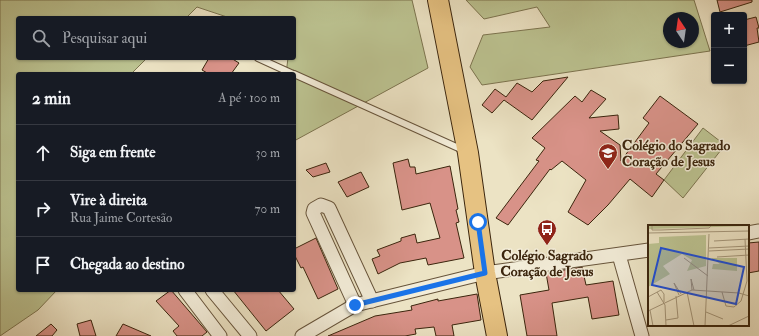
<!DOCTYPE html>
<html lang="pt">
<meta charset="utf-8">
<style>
:root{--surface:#171b24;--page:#242831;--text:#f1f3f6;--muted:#9ea1a6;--line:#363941}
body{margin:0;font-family:"IM FELL Double Pica",serif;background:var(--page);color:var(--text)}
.controls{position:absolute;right:12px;top:12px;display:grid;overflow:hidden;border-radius:4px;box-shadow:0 1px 3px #0004}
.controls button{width:36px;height:36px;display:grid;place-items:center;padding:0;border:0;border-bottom:1px solid var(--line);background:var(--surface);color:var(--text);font:20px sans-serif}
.compass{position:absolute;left:663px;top:12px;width:36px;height:36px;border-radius:50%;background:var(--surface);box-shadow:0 1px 3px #0004;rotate:347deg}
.stop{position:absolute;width:12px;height:12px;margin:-9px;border:3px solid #1a73e8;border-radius:50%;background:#fff}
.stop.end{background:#1a73e8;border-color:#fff;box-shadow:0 1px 4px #0008}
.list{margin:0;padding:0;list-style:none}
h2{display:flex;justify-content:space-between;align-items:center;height:52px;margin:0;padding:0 16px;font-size:17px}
h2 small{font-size:13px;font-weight:400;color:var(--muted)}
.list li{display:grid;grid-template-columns:26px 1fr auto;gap:12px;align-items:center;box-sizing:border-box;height:56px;padding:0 16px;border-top:1px solid var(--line)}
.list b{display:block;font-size:15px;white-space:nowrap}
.list p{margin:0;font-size:13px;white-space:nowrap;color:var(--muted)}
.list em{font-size:13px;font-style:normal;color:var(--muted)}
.icon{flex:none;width:22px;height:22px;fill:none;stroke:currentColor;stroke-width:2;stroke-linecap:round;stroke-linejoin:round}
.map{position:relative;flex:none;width:759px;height:336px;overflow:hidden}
.search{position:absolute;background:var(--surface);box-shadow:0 1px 3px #0004;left:16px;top:16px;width:280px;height:44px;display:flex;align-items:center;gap:10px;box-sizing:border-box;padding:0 14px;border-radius:4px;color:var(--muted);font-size:15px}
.panel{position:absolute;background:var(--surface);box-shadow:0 1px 3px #0004;left:16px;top:72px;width:280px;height:220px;border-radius:4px}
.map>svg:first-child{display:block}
.green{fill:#bcc391;stroke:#7c744f;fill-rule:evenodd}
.building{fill:#d89288;stroke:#3b250d}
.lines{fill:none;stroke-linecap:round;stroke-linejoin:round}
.service-casing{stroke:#67543b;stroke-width:8}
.minor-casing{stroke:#67543b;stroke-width:15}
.primary-casing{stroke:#3b250d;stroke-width:22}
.service{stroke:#f3edd9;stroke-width:6}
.minor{stroke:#f3edd9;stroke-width:13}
.primary{stroke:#e6c282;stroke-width:20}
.route{stroke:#1a73e8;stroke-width:5}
.labels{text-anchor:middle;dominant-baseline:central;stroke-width:3;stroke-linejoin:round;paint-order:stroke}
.poi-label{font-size:14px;font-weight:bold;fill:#3b250d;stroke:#f3edd9;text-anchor:start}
.inset-road{fill:none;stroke:#a5977b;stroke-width:1}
.view{fill:#1d4ed8;fill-opacity:0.15;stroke:#1d4ed8;stroke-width:2}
.inset-edge{fill:none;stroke:#3b250d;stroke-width:2}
</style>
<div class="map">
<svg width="759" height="336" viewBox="0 0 759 336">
<rect width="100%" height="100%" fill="#ece3c4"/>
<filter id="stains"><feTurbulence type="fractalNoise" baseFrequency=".005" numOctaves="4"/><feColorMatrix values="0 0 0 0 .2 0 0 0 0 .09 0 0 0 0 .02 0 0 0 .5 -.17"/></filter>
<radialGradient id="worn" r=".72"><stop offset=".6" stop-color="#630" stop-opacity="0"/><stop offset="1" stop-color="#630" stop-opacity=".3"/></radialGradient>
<g class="green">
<path d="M0,0H412L428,68L294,141V74H286L288,58H294V18H230L197,7L186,18H18V58H147L131,74H18V290H57L38,310L0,336Z"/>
<path d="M466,0H694L710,51L482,85L470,67L483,35L550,27L537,7L484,19ZM669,18H693V42H669Z"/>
<path d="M703,128L725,145L683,198L664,180Z"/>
</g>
<g class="building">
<path d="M717,0H752V2L720,12Z"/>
<path d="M756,17L759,28H757L759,42L744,46V20Z"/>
<path d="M209,58H231L239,63L231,74H209L202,70Z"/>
<path d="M568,77L532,120L504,100L492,113L482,105L495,89L506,97L517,83L532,92L543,81Z"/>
<path d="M591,90L606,99L589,118L618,115L619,129L600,131L620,145L621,161L649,123L643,118L660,96L698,124L656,174L664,180L652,197L630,179L608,205L588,225L568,212L586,180L562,161L551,170L550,169L508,225L496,218L539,161L536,160L545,148L532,138L575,96L582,102Z"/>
<path d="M408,159L410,167H415L416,174L450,166L458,209L456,210L459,222L456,223L464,258L428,265L426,258L400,263L378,274L372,259L380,256L377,250L401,241V238L415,234L417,243L440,238L430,203L402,210L393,163Z"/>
<path d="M326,163L330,172L313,177L306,170Z"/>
<path d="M361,172L369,187L347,197L338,182Z"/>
<path d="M316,238L338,289L318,299L303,267L301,268L294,254V249Z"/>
<path d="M759,242V271L748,273V243Z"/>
<path d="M582,267L586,285L613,281L619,315L592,319L588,297L552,303L557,336H527L520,295L549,290L546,273Z"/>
<path d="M171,290L207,332L202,336H177L173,331L179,326L156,301Z"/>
<path d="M233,290H278L294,309L266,331Z"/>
<path d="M477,294L481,320L452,325L454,336H436L434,327L415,329L416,334L405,336H328L375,316L412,310L411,306L438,299V301Z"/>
<path d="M91,320L96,336H80L77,324Z"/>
<path d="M51,324L57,330L52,336H36Z"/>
<path d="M123,324L151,336H116Z"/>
</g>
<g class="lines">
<defs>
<g id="service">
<path d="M258,58L293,74"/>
<path d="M294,74L463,150"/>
</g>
<g id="minor">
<path d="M748,233L759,231"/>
<path d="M619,255L642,336"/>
<path d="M185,290L220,336"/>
<path d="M212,290L250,336"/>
<path d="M355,305L313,213L314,209L321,205L329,208L372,301"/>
<path d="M302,336L355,305L485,273L649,250"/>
</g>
<path id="primary" d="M438,0L468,153L485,273L497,336"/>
</defs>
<use href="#service" class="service-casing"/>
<use href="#minor" class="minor-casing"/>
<use href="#primary" class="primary-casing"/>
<use href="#service" class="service"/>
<use href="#minor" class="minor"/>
<use href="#primary" class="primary"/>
</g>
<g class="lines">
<path class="route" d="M355,305L485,273L478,222"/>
</g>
<defs>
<symbol id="school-pin" viewBox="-11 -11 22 30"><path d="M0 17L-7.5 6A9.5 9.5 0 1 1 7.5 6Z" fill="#8f2418" stroke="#f3edd9"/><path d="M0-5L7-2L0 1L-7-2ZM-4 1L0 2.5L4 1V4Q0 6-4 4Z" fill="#fff"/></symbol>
<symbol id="bus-pin" viewBox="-11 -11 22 30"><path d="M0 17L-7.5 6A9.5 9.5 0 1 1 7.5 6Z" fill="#8f2418" stroke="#f3edd9"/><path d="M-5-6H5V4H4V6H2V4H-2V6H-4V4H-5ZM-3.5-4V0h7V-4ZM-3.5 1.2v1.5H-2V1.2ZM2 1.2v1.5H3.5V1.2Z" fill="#fff"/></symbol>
</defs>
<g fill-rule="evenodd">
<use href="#school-pin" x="597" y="142" width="22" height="30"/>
<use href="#bus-pin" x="536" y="218" width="22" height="30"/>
</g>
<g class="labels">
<g class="poi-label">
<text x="622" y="145">Colégio do Sagrado<tspan x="622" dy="16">Coração de Jesus</tspan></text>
<text x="547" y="255" text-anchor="middle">Colégio Sagrado<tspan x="547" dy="16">Coração de Jesus</tspan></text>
</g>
</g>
<g transform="translate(648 225)">
<rect width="101" height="101" fill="#ece3c4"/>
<path d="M0,0H101V1L0,4ZM58,10V41L39,46L44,35L34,29L15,41L22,49L0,62V19L11,18V12ZM63,33H89V46L64,44L65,39H72Z" fill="#bcc391"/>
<path class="inset-road" d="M4,0V5H13L61,3L64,0M0,8L101,6M66,16L101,14M61,23L101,21M61,26L101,24M69,32L101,30M36,33L60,51M44,65L43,54L46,65M9,67L17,80L18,101M39,67L46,101M74,67L78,81L86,82L93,76L99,56L97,14M31,70L26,58L33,69M0,72L13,65L16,69V77M2,85L5,101M0,86L44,65L91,68L101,71M58,87L75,94M18,95L30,93L28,71M57,101L61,9M80,101L101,91"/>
<path class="view" d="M13,23L96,42L88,79L4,60Z"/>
<rect width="101" height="101" class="inset-edge"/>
</g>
<rect width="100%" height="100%" filter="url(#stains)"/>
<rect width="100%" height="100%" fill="url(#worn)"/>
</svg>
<div class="controls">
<button>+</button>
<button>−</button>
</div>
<svg class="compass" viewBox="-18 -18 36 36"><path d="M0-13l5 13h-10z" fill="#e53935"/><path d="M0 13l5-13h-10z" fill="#9ea1a6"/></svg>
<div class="stop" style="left:478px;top:222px"></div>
<div class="stop end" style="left:355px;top:305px"></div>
<div class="search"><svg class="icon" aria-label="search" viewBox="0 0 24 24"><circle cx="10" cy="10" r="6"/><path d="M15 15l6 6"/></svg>Pesquisar aqui</div>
<section class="panel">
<h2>2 min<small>A pé · 100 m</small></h2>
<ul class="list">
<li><svg class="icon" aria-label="ahead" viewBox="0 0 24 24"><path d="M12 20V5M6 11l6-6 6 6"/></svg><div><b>Siga em frente</b></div><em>30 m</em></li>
<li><svg class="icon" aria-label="right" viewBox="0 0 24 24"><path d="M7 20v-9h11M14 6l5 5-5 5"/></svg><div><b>Vire à direita</b><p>Rua Jaime Cortesão</p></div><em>70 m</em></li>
<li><svg class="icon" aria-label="arrive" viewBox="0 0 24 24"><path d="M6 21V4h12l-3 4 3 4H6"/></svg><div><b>Chegada ao destino</b></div></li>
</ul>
</section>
</div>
